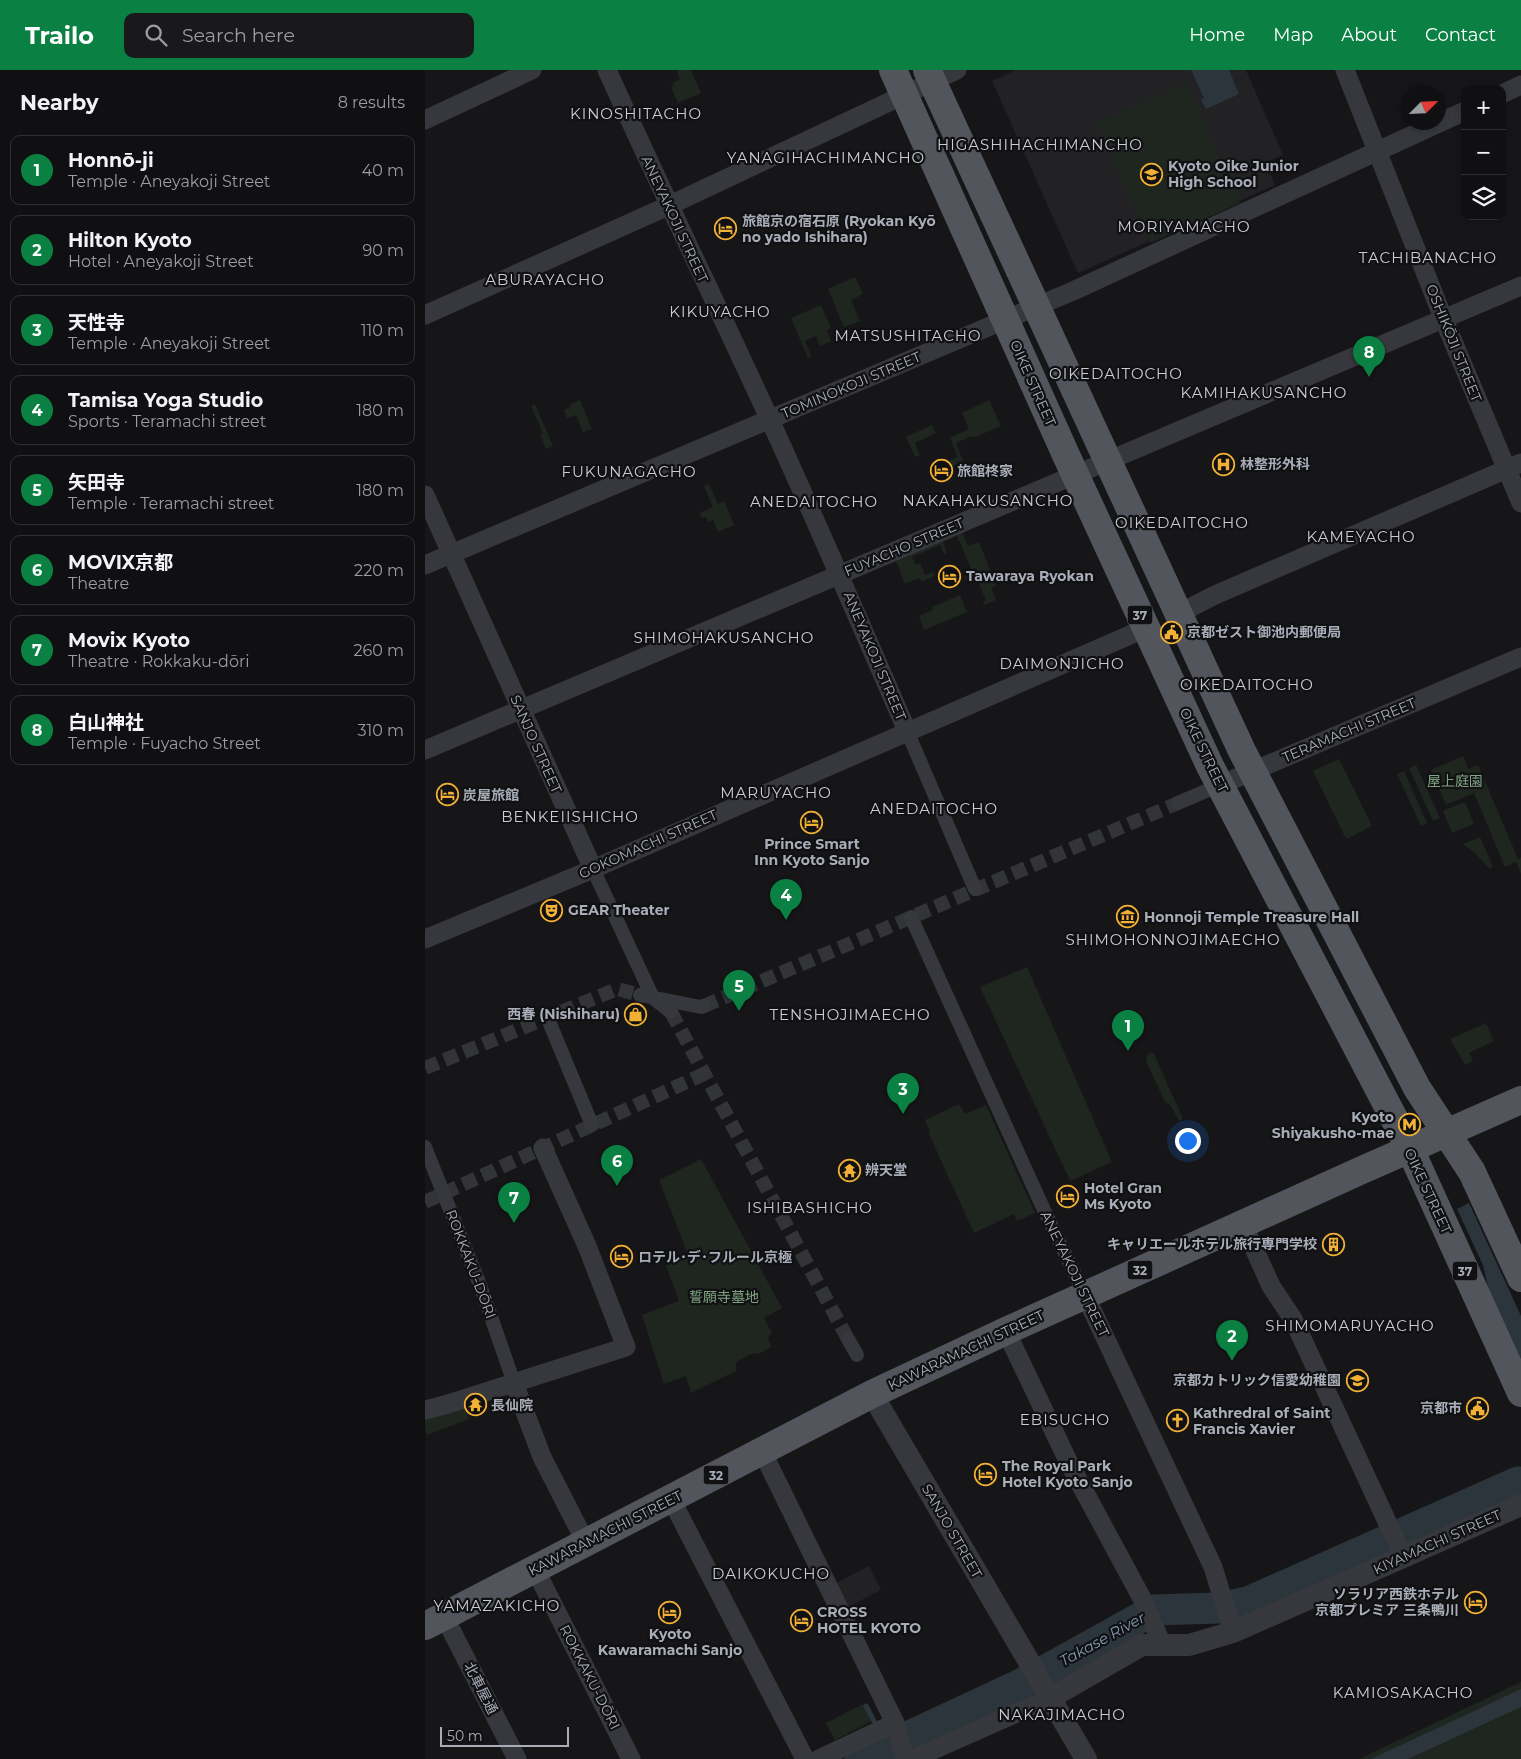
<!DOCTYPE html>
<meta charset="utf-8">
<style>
:root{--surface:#101012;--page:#19191b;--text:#f1f3f6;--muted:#9c9d9f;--line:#303032;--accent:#0b8043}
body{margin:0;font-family:Montserrat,"Noto Sans JP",sans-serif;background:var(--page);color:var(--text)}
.controls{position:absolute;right:15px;top:15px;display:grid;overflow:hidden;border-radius:10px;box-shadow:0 2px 8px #0003}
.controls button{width:45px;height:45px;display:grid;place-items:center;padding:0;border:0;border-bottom:1px solid var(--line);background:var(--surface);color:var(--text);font:25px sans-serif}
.compass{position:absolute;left:976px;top:15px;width:45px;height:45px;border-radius:50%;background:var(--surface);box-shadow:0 2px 8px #0003;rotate:66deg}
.scale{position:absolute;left:15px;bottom:12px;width:129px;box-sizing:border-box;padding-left:5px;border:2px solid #a8adb8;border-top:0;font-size:14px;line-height:18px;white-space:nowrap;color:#a8adb8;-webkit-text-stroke:4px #111113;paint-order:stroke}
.you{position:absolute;left:762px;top:1070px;width:18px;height:18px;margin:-12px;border:4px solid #fff;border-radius:50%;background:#1a73e8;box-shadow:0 0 0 8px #1a73e833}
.badge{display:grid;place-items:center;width:32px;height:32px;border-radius:50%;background:var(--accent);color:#fff;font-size:16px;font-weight:700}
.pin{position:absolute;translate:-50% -41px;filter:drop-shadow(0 1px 2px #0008)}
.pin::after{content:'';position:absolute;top:26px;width:18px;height:15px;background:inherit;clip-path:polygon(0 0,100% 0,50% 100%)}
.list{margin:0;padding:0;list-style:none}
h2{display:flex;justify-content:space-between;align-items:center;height:65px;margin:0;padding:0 20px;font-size:21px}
h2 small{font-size:16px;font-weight:400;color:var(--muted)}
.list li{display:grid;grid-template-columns:32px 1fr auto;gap:15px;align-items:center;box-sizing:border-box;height:70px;margin:0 10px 10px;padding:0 10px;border:1px solid var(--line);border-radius:10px}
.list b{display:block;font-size:19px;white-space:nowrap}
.list p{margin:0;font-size:16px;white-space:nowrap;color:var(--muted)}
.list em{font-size:16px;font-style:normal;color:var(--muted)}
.icon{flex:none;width:28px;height:28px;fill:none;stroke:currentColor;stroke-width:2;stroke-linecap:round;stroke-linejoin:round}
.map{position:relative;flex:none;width:1096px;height:1689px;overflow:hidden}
header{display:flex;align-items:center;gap:30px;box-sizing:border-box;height:70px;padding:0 25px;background:var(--accent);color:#fff}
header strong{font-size:24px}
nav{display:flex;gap:28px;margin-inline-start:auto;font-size:18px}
.search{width:350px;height:45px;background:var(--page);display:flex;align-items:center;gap:12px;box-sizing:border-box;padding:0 18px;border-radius:10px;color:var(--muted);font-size:19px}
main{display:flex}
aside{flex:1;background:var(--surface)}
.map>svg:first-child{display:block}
.built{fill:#222225}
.green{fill:#1e261f}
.water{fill:#2c353c}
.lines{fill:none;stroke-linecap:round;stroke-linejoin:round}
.stream{stroke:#2c353c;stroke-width:5}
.river{stroke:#2c353c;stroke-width:31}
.pedestrian-tunnel{stroke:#333438;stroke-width:14;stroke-dasharray:14 7;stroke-linecap:butt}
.pedestrian{stroke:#37383d;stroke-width:14}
.minor{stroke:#37383d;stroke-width:19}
.tertiary{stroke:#37383d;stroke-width:22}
.primary{stroke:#53555c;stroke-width:28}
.labels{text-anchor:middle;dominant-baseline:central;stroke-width:4.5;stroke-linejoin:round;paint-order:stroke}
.shield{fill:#111113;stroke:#7b7e86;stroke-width:1}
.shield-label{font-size:12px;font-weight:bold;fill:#a8adb8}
.poi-label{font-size:14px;font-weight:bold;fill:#a8adb8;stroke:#111113;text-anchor:start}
.street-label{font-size:14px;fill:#a8adb8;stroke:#111113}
.park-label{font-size:14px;fill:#7fa381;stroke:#111113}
.neighbourhood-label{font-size:15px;letter-spacing:1px;fill:#c9ccd4;stroke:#111113}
.water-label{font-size:15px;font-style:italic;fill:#7f9bb3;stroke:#111113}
</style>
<header>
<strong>Trailo</strong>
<div class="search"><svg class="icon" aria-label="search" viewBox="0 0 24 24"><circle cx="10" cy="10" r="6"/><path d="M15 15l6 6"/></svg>Search here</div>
<nav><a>Home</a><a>Map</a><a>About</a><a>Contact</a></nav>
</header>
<main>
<aside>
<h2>Nearby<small>8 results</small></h2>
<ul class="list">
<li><span class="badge">1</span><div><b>Honnō-ji</b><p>Temple · Aneyakoji Street</p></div><em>40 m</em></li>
<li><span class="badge">2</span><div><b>Hilton Kyoto</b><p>Hotel · Aneyakoji Street</p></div><em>90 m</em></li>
<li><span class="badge">3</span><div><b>天性寺</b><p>Temple · Aneyakoji Street</p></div><em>110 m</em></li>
<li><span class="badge">4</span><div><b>Tamisa Yoga Studio</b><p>Sports · Teramachi street</p></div><em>180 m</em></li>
<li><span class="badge">5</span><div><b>矢田寺</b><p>Temple · Teramachi street</p></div><em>180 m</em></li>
<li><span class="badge">6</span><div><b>MOVIX京都</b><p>Theatre</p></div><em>220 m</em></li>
<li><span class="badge">7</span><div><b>Movix Kyoto</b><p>Theatre · Rokkaku-dōri</p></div><em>260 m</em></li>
<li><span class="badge">8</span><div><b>白山神社</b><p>Temple · Fuyacho Street</p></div><em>310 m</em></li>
</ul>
</aside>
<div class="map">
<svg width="1096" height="1689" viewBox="0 0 1096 1689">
<rect width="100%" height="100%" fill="#161618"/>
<g class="built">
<path d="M591,0H821L858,85L840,93L850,115L653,203L567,11Z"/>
<path d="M444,1496L456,1520L423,1537L411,1513Z"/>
</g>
<g class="green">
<path d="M253,0H266L276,23L253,33L246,17L249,15L248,13L255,9L252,1Z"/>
<path d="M762,13L815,133L725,173L672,53Z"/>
<path d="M430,207L438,224L426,230L435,251L419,257L403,219Z"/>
<path d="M396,235L406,258L402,260L406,271L395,276L391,266L380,271L386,286L383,288L366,248Z"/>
<path d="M155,330L167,359L158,362L151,345L142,348L139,340L145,337L144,335Z"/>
<path d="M564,330L576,356L548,368L547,366L531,373L538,391L526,397L523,391L533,387L525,368L544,359L537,343Z"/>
<path d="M110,334L128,376L121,379L115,365L118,364L106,336Z"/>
<path d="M507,355L511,363L490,373L495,385L490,387L481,367Z"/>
<path d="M284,414L293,434L299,431L309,455L293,462L288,450L283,452L281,447L277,448L274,443L288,437L279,416Z"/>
<path d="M537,461L543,476L554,472L571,515L566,518L571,530L559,535L558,532L561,530L551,507L543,510V513L540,507L548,503L532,466L518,472L522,483L519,484L515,475L487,487L491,495L495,493L500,505L508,502L510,506L496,512L495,508L480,514L470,489Z"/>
<path d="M535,525L542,542L499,560L494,546L508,540L507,537Z"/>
<path d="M1038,686L1043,699L1053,695L1093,789L1096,788V804L1091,792L1080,797L1049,723L1021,735L1006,700Z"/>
<path d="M914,689L947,756L921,769L888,701Z"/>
<path d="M991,695L1015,748L1008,751L984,698Z"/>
<path d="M979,701L1002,753L996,756L972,704Z"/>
<path d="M1040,732L1049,754L1027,763L1018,741Z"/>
<path d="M1055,767L1068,797L1064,798L1050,783L1038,774Z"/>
<path d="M602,897L687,1092L645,1111L555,917Z"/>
<path d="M1061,953L1069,971L1044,983L1048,991L1040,995L1025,969Z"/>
<path d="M726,982L729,984L758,1049L754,1051L746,1036L740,1032L721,991L723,984Z"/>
<path d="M534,1034L540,1044L561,1035L610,1143L592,1151L589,1144L549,1163L504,1064L505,1062L500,1050Z"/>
<path d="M276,1089L357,1238L339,1248L347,1263L343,1268L346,1277L334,1284L328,1283L311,1292V1301L266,1323L261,1306L239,1314L217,1245L254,1231L241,1196L264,1187L234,1110Z"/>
<path d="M42,1332L46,1343L42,1344L44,1349L2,1365L0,1359V1348Z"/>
<path d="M1096,1612V1689H934Z"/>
<path d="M438,1634L447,1651L410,1670L401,1653Z"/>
</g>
<g class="water">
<path d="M766,0H804L814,24L781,39L776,30L779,28Z"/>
<path d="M1044,1133L1096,1246V1300L1069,1243L1058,1195L1032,1139Z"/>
<path d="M1096,1619V1637L983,1689H946Z"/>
</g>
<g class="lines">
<path class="stream" d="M441,1636L449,1651"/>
<path class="river" d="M435,1689L596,1614L729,1540L793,1538L823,1532L1093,1412"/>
<g class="pedestrian-tunnel">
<path d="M279,936L753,733"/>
<path d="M246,942L423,1269"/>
<path d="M0,998L192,919L215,925"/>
<path d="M0,1132L279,1004"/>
</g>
<g class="pedestrian">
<path d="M482,661L550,819"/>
<path d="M753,733L795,715"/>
<path d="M168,799L228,928L246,942"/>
<path d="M486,847L619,1140L660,1225"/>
<path d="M215,925L276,937L279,936"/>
<path d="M123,949L167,1055"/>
<path d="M0,1077L55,1215L89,1313"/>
<path d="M423,1269L432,1285"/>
</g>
<g class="minor">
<path d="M182,0C235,117 291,233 345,350C392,453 437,557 482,661"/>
<path d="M920,0L1019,250L1096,433"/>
<path d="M1077,24L1096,15"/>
<path d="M0,50L107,0"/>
<path d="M0,245L243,136L532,0"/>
<path d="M0,425L168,799"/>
<path d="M0,495L648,221L1040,41"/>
<path d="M753,544L790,525L1096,393"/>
<path d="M0,680L1096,216"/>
<path d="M795,715L1096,587"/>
<path d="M0,869L168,799L721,558"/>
<path d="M818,1154L846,1216L868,1249L978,1486"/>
<path d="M660,1225L788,1497L808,1562"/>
<path d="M581,1261L644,1393L720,1534L737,1575"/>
<path d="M89,1313L117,1387L161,1473"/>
<path d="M0,1340L23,1334L201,1277L162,1176L118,1078"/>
<path d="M337,1381L470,1653L480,1689"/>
<path d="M246,1429L380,1689"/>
<path d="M110,1499L206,1689"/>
<path d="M19,1546L92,1689"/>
<path d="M394,1689L470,1653"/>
<path d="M488,1689L625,1628"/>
</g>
<g class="tertiary">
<path d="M447,1324L661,1689"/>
<path d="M625,1628L717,1575H764L808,1562L1096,1435"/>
</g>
<g class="primary">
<path d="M468,0L641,385L785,696L985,1079L1096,1323"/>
<path d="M502,0L817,681L992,1018L1047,1102L1096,1208"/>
<path d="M0,1556L447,1324L581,1261L937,1100L1096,1030"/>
</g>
</g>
<defs>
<symbol id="school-ring" viewBox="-11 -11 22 22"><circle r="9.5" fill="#111113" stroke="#f2b134" stroke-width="1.5"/><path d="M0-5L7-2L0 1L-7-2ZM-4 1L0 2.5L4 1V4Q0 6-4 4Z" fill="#f2b134"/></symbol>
<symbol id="hotel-ring" viewBox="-11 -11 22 22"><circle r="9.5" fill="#111113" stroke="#f2b134" stroke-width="1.5"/><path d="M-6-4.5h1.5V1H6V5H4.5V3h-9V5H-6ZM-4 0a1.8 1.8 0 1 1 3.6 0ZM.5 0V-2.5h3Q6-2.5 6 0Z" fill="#f2b134"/></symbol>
<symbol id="hospital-ring" viewBox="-11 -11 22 22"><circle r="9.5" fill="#111113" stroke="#f2b134" stroke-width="1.5"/><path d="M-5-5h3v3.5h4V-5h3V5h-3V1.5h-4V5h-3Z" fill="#f2b134"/></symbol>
<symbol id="civic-ring" viewBox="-11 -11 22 22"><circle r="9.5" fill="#111113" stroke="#f2b134" stroke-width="1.5"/><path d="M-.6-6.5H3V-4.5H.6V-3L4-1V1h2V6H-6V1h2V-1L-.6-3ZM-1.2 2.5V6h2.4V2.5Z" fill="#f2b134"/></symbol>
<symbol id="theatre-ring" viewBox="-11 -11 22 22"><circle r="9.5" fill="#111113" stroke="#f2b134" stroke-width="1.5"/><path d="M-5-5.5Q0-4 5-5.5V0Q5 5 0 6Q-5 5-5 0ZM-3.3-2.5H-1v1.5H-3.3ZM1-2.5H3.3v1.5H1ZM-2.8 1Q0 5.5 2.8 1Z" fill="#f2b134"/></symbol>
<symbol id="museum-ring" viewBox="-11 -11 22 22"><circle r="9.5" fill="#111113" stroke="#f2b134" stroke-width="1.5"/><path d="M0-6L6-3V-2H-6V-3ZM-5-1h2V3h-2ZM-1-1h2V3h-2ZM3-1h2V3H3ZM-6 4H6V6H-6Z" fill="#f2b134"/></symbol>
<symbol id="shop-ring" viewBox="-11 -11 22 22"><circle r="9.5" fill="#111113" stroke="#f2b134" stroke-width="1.5"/><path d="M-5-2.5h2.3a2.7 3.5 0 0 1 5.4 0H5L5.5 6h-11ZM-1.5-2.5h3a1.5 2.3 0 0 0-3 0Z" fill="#f2b134"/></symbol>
<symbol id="metro-ring" viewBox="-11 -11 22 22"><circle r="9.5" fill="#111113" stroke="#f2b134" stroke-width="1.5"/><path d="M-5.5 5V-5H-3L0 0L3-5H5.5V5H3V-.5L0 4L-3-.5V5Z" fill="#f2b134"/></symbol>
<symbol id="temple-ring" viewBox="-11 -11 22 22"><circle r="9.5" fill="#111113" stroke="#f2b134" stroke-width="1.5"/><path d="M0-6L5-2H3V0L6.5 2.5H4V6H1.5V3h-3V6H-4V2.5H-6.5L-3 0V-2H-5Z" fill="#f2b134"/></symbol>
<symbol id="building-ring" viewBox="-11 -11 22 22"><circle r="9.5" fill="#111113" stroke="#f2b134" stroke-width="1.5"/><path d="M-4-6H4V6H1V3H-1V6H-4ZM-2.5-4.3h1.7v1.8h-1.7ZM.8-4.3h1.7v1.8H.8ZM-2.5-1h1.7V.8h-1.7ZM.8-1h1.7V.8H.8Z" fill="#f2b134"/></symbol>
<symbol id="church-ring" viewBox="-11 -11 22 22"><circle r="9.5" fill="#111113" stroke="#f2b134" stroke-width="1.5"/><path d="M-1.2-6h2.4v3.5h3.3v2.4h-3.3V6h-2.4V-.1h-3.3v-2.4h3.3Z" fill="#f2b134"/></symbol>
</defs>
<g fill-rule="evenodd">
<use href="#school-ring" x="714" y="92" width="25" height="25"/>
<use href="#hotel-ring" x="288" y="146" width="25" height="25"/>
<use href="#hospital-ring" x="786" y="382" width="25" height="25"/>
<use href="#hotel-ring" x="504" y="388" width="25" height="25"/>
<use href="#hotel-ring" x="512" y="494" width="25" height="25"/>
<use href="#civic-ring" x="734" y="550" width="25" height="25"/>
<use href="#hotel-ring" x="10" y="712" width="25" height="25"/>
<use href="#hotel-ring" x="374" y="740" width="25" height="25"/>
<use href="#theatre-ring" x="114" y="828" width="25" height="25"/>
<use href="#museum-ring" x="690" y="834" width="25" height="25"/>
<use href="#shop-ring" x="198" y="932" width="25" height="25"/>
<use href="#metro-ring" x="972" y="1042" width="25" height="25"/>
<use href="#temple-ring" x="412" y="1088" width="25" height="25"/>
<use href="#hotel-ring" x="630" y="1114" width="25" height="25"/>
<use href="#building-ring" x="896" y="1162" width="25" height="25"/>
<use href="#hotel-ring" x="184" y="1174" width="25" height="25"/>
<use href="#school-ring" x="920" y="1298" width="25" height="25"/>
<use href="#temple-ring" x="38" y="1322" width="25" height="25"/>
<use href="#civic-ring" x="1040" y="1326" width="25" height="25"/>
<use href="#church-ring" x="740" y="1338" width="25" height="25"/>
<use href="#hotel-ring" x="548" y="1392" width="25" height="25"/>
<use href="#hotel-ring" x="1038" y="1520" width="25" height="25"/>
<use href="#hotel-ring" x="232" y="1530" width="25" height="25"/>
<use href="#hotel-ring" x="364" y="1538" width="25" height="25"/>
</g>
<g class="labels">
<g class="shield">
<rect x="702.5" y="535.5" width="25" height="19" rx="4"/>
<rect x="702.5" y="1190.5" width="25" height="19" rx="4"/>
<rect x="1027.5" y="1191.5" width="25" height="19" rx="4"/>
<rect x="278.5" y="1395.5" width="25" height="19" rx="4"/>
</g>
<g class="shield-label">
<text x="715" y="545">37</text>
<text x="715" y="1200">32</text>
<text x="1040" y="1201">37</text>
<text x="291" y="1405">32</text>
</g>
<g class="poi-label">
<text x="743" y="96">Kyoto Oike Junior<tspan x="743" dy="16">High School</tspan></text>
<text x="317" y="151">旅館京の宿石原 (Ryokan Kyō<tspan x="317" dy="16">no yado Ishihara)</tspan></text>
<text x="815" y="394">林整形外科</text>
<text x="532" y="401">旅館柊家</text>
<text x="541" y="506">Tawaraya Ryokan</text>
<text x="762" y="562">京都ゼスト御池内郵便局</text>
<text x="38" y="725">炭屋旅館</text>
<text x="387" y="774" text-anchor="middle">Prince Smart<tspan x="387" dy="16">Inn Kyoto Sanjo</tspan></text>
<text x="143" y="840">GEAR Theater</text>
<text x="719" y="847">Honnoji Temple Treasure Hall</text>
<text x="195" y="944" text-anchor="end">西春 (Nishiharu)</text>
<text x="969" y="1047" text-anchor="end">Kyoto<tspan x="969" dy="16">Shiyakusho-mae</tspan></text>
<text x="440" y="1100">辨天堂</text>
<text x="659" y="1118">Hotel Gran<tspan x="659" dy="16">Ms Kyoto</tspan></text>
<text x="892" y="1174" text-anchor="end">キャリエールホテル旅行専門学校</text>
<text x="213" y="1187">ロテル･デ･フルール京極</text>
<text x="916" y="1310" text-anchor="end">京都カトリック信愛幼稚園</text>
<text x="66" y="1335">長仙院</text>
<text x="1037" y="1338" text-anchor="end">京都市</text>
<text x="768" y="1343">Kathredral of Saint<tspan x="768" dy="16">Francis Xavier</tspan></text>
<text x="577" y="1396">The Royal Park<tspan x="577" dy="16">Hotel Kyoto Sanjo</tspan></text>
<text x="1034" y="1524" text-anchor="end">ソラリア西鉄ホテル<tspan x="1034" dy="16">京都プレミア 三条鴨川</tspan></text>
<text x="392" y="1542">CROSS<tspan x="392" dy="16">HOTEL KYOTO</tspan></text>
<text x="245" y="1564" text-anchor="middle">Kyoto<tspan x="245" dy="16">Kawaramachi Sanjo</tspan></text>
</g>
<g class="street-label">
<text transform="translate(250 149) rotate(65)">ANEYAKOJI STREET</text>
<text transform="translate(1029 273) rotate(68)">OSHIKŌJI STREET</text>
<text transform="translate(608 313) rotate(66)">OIKE STREET</text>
<text transform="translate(426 315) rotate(-23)">TOMINOKOJI STREET</text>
<text transform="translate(479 477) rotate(-23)">FUYACHO STREET</text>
<text transform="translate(450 586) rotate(67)">ANEYAKOJI STREET</text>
<text transform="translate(924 660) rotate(-23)">TERAMACHI STREET</text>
<text transform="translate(111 674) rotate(66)">SANJO STREET</text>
<text transform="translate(779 680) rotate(64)">OIKE STREET</text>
<text transform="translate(223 774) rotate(-24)">GOKOMACHI STREET</text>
<text transform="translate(1003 1121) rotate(65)">OIKE STREET</text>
<text transform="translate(46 1194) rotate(69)">ROKKAKU-DŌRI</text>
<text transform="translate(650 1204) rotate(64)">ANEYAKOJI STREET</text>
<text transform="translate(541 1280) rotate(-25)">KAWARAMACHI STREET</text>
<text transform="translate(527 1461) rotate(60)">SANJO STREET</text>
<text transform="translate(180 1463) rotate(-27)">KAWARAMACHI STREET</text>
<text transform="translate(1012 1472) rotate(-24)">KIYAMACHI STREET</text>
<text transform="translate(165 1607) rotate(63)">ROKKAKU-DŌRI</text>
<text transform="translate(56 1618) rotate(63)">北車屋通</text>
</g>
<g class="park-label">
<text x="1030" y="711">屋上庭園</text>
<text x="299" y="1227">誓願寺墓地</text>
</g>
<g class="neighbourhood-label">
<text x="211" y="43">KINOSHITACHO</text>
<text x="615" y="74">HIGASHIHACHIMANCHO</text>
<text x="401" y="87">YANAGIHACHIMANCHO</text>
<text x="759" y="156">MORIYAMACHO</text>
<text x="1003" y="187">TACHIBANACHO</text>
<text x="120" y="209">ABURAYACHO</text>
<text x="295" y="241">KIKUYACHO</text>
<text x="483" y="265">MATSUSHITACHO</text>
<text x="691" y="303">OIKEDAITOCHO</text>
<text x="839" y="322">KAMIHAKUSANCHO</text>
<text x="204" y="401">FUKUNAGACHO</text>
<text x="563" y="430">NAKAHAKUSANCHO</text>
<text x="389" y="431">ANEDAITOCHO</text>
<text x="757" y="452">OIKEDAITOCHO</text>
<text x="936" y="466">KAMEYACHO</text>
<text x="299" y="567">SHIMOHAKUSANCHO</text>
<text x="637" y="593">DAIMONJICHO</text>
<text x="822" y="614">OIKEDAITOCHO</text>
<text x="351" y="722">MARUYACHO</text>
<text x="509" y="738">ANEDAITOCHO</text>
<text x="145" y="746">BENKEIISHICHO</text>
<text x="748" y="869">SHIMOHONNOJIMAECHO</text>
<text x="425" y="944">TENSHOJIMAECHO</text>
<text x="385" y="1137">ISHIBASHICHO</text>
<text x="925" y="1255">SHIMOMARUYACHO</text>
<text x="640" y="1349">EBISUCHO</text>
<text x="346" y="1503">DAIKOKUCHO</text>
<text x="72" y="1535">YAMAZAKICHO</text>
<text x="978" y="1622">KAMIOSAKACHO</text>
<text x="637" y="1644">NAKAJIMACHO</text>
</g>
<g class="water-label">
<text transform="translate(677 1569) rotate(-29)">Takase River</text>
</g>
</g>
</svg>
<div class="controls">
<button>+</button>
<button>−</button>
<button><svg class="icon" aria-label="layers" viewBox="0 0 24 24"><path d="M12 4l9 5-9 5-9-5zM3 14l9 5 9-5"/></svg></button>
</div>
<svg class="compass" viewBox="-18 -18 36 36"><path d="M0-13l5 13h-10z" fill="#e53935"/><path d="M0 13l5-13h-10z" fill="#9c9d9f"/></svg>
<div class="scale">50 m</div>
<div class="you"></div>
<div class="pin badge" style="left:703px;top:981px">1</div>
<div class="pin badge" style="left:807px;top:1291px">2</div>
<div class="pin badge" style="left:478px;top:1044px">3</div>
<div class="pin badge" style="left:361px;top:850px">4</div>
<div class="pin badge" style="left:314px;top:941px">5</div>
<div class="pin badge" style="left:192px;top:1116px">6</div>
<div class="pin badge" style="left:89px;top:1153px">7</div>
<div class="pin badge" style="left:944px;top:307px">8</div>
</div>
</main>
